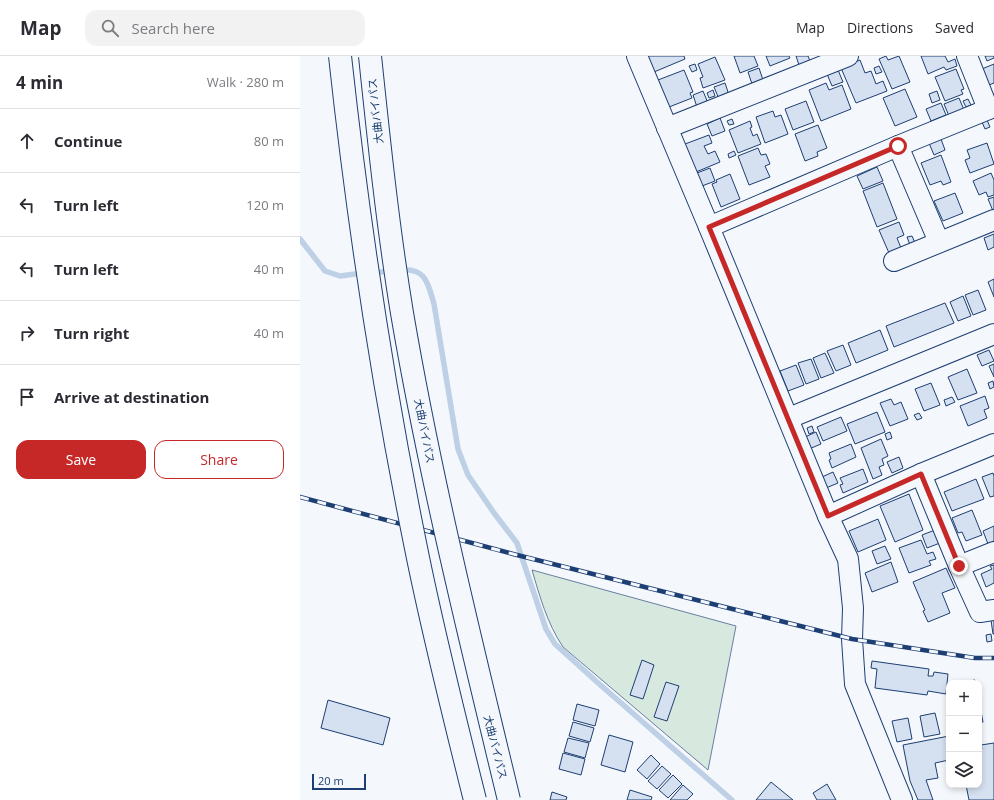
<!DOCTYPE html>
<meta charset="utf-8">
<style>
:root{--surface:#fff;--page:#f2f2f3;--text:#2b2b33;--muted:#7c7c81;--line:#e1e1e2;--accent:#c62828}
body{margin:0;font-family:"Open Sans","Noto Sans JP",sans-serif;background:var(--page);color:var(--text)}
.controls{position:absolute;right:12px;bottom:12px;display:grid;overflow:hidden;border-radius:8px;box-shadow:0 2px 6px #0003}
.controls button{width:36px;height:36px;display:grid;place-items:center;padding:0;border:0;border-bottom:1px solid var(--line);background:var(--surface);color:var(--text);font:20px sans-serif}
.scale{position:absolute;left:12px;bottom:10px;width:54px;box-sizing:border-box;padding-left:4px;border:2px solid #1d3f73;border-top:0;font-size:11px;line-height:14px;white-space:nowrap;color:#1d3f73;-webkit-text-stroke:3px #f4f7fb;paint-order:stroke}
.stop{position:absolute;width:12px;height:12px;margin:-9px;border:3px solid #c62828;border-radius:50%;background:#fff}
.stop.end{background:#c62828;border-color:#fff;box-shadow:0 1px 4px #0008}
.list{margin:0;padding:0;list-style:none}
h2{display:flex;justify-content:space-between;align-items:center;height:52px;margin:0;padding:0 16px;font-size:17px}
h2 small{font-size:13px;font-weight:400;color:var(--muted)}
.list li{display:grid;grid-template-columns:26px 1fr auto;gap:12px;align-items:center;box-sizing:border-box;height:64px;padding:0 16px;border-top:1px solid var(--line)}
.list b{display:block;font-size:15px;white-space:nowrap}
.list em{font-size:13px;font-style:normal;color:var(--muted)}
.actions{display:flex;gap:8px;padding:12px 16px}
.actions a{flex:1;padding:9px 0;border:1px solid var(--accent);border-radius:12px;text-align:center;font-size:14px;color:var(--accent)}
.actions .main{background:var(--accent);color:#fff}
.icon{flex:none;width:22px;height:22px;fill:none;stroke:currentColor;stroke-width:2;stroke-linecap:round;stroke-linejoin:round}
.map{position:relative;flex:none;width:694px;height:744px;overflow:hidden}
header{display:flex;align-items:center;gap:24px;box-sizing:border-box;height:56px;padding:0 20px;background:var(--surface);border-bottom:1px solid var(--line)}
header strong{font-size:19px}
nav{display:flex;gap:22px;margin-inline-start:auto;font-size:14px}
.search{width:280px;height:36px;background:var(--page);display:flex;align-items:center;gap:10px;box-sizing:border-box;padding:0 14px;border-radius:12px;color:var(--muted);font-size:15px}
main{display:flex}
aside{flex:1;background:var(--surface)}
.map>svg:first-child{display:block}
.green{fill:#d7e8df;stroke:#687fa3}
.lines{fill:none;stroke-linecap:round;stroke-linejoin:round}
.stream{stroke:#bed0e5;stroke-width:5.5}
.building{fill:#d5e0f0;stroke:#1d3f73}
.minor-casing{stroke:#1d3f73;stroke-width:22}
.minor{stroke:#f4f7fb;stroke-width:20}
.rail-casing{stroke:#1d3f73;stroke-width:4.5}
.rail{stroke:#f4f7fb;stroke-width:3;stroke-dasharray:9;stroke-linecap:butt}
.highway-bridge-casing{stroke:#1d3f73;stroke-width:24;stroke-linecap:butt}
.highway-bridge{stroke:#f4f7fb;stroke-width:22}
.route{stroke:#c62828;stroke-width:5}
.labels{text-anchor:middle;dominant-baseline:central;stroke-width:3;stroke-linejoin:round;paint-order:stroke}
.street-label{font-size:11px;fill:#1d3f73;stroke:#f4f7fb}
</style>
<header>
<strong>Map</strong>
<div class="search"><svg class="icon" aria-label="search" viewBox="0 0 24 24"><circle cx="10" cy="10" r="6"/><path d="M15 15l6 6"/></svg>Search here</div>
<nav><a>Map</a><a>Directions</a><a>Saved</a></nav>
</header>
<main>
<aside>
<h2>4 min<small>Walk · 280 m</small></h2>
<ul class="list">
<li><svg class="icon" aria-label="ahead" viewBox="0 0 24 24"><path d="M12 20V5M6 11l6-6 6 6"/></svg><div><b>Continue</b></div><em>80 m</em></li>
<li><svg class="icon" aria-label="left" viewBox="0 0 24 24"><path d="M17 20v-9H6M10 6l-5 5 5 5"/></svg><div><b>Turn left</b></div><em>120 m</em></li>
<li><svg class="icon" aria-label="left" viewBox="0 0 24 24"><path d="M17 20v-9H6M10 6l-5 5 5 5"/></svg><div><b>Turn left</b></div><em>40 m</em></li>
<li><svg class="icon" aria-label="right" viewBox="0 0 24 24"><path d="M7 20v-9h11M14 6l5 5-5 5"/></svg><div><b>Turn right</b></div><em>40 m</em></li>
<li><svg class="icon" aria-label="arrive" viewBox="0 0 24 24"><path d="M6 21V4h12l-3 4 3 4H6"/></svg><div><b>Arrive at destination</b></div></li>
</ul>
<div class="actions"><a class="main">Save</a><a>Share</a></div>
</aside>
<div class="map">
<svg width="694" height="744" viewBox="0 0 694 744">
<rect width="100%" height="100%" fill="#f4f7fb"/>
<path class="green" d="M232,514L436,570L408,714L263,591C247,567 240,541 232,514Z"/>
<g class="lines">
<g class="stream">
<path d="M0,183L25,215L40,220L63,217"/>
<path d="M99,214C126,211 128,227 134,248L158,393L168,419L194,457L217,487L246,573L255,588L297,626L432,744"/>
<path d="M72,217L91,215"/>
</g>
</g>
<g class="building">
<path d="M348,0H384L385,3L354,16Z"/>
<path d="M434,0H454L458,10L440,17Z"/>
<path d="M466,0H489L490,2L470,10Z"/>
<path d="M496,0H508L510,5L499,9Z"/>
<path d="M586,0L588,4L599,0L610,26L592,33L579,3Z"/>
<path d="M621,0H645L648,6L655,3L657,10L646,14L644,11L628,18Z"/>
<path d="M685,0H694V2L687,5Z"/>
<path d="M415,1L425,24L403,32L400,22L403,21L398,8Z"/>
<path d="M560,4L565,17L571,15L576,28L583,25L587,35L556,47L541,12Z"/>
<path d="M395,8L397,14L392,16L389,10Z"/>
<path d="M694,8V27L689,29L682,13Z"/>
<path d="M579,10L582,16L576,18L574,12Z"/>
<path d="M459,12L463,24L452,28L448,16Z"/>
<path d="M656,13L664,33L661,34L663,38L645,45L635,21Z"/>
<path d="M384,14L393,36L390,37L392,42L369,51L358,24Z"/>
<path d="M538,14L543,26L532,30L527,18Z"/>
<path d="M425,27L429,39L419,43L414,31Z"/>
<path d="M526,27L529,34L542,29L551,53L521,65L509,34Z"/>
<path d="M605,33L617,61L595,70L583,42Z"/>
<path d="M413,34L415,40L409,42L407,37Z"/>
<path d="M403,35L408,47L397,51L393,39Z"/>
<path d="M637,35L640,44L632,47L629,38Z"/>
<path d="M659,42L664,54L649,60L644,48Z"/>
<path d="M668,43L671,49L666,51L663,45Z"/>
<path d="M506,45L514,66L493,74L485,53Z"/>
<path d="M641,47L646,59L631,65L626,53Z"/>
<path d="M473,55L475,61L481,59L488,78L465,87L456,61Z"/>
<path d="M420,62L425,75L412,80L407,68Z"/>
<path d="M432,63L434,68L429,69L427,65Z"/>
<path d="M687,64L690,71L685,73L682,66Z"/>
<path d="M450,65L452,71L450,72L453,80L457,78L461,88L438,97L429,74Z"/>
<path d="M518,69L527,92L517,96L518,100L505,105L495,78Z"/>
<path d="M409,79L412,87L404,90L408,98L415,95L420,106L396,116L385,88Z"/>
<path d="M641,83L645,94L634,99L629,87Z"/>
<path d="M687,87L694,108L670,117L665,104L670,102L667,94Z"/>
<path d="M458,92L461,99L466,98L470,108L465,110L470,121L449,129L438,100Z"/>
<path d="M434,95L436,99L429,102L428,98Z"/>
<path d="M641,99L651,126L643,129L641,125L630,129L621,107Z"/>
<path d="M577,111L583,125L563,133L557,120Z"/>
<path d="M410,112L415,125L402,130L397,117Z"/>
<path d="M691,117L694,124V139L688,141L686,136L679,139L673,125Z"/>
<path d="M430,118L440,143L421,151L412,128L417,126L416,124Z"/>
<path d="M583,127L597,163L577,171L563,135Z"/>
<path d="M655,137L663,157L643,165L634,145Z"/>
<path d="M694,141V154L693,155L688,143Z"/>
<path d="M599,166L604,179L597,182L601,192L589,197L579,174Z"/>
<path d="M694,178V191L688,194L684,182Z"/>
<path d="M612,180L615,187L610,189L607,181Z"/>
<path d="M694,223V241L688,226Z"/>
<path d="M678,234L686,254L673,259L665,239Z"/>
<path d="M663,240L671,260L658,265L650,246Z"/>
<path d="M645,247L654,267L594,291L586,270Z"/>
<path d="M580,274L588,294L556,307L548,287Z"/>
<path d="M543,289L551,309L536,315L527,295Z"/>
<path d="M689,294L694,305L682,310L677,299Z"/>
<path d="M525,297L534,317L521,322L513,302Z"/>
<path d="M511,303L519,323L506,328L498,307Z"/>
<path d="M694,308V321L689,310Z"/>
<path d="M496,309L504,329L488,335L480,315Z"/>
<path d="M667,313L677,337L658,344L648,321Z"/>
<path d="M693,325L694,331L690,333L688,327Z"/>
<path d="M631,327L640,349L624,355L615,333Z"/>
<path d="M685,340L689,352L684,354L687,362L668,370L660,350Z"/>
<path d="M652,341L655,346L646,350L644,344Z"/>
<path d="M591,343L594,349L601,346L608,363L590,370L580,347Z"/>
<path d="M577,356L585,376L555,388L547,368Z"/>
<path d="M619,357L622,362L617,364L614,359Z"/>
<path d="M541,361L547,375L523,385L517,371Z"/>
<path d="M512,370L514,376L509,378L507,372Z"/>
<path d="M516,376L521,388L509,393L505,381Z"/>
<path d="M590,376L592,382L587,384L585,378Z"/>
<path d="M581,383L588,400L582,403L584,409L579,411L582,419L573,423L561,392Z"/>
<path d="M551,388L556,401L532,412L529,404L531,403L529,397Z"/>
<path d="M599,401L603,412L592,417L587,406Z"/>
<path d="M563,413L568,426L543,437L540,429L543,428L540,422Z"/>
<path d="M533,416L538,427L526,432L522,421Z"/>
<path d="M693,417L694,420V440L690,441L682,421Z"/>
<path d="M676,423L684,443L652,455L644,436Z"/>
<path d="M609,438L623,474L595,486L580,450Z"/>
<path d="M672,454L682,479L666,485L662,476L658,477L652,462Z"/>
<path d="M578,463L586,484L558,496L549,475Z"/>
<path d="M694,470V485L688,488L683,475Z"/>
<path d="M635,474L640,487L627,492L622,479Z"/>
<path d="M621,484L627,498L633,496L636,503L629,505L631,509L609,517L599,492Z"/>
<path d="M585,490L591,503L577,508L572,495Z"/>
<path d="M591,506L598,526L572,536L565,517Z"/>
<path d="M694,509V527L686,531L681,518L692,513L690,510Z"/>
<path d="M646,512L655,532L642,537L650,557L628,566L623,555L625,554L613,526Z"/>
<path d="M691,564H694V578H693Z"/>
<path d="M691,578L692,585L687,586L686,579Z"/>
<path d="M342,604L354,609L343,643L330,639Z"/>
<path d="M572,605L629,613L628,620H633L634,616L648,618L646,638L628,635L627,639L575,632L577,613L571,612Z"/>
<path d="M675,624V627H658Z"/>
<path d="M366,626L379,630L367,665L354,661Z"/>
<path d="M28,644L90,662L83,689L21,672Z"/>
<path d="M679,645L683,666L679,667Z"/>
<path d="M277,648L299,654L295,670L273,664Z"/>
<path d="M635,657L640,678L624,681L620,660Z"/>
<path d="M608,662L612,683L597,686L592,665Z"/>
<path d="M273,666L294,672L290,686L269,680Z"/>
<path d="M309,679L333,686L325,716L301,709Z"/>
<path d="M649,680V704L635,707L638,722L626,724L633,744H618L610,725L603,689Z"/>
<path d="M268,682L289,687L285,702L264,696Z"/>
<path d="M694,687V744H669L666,729H679V693H682L681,689Z"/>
<path d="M263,697L285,703L281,719L259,713Z"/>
<path d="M351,699L360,708L347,723L337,714Z"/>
<path d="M362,710L371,718L357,733L348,725Z"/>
<path d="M373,719L382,728L368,742L359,734Z"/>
<path d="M471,726L493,744H456Z"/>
<path d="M527,728L536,744H517L513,737Z"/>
<path d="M383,729L393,738L387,744H370Z"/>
<path d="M330,734L352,741L351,744H327Z"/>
<path d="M252,736L267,741L266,744H250Z"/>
</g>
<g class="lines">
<defs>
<g id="minor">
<path d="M337,0L409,171L528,460L548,503L553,552L552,583L555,628L602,744"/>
<path d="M667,0L688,53"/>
<path d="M367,72L548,0"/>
<path d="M598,90L639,186"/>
<path d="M409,171L598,90L694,51"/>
<path d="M594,205L694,164"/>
<path d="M489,362L694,278"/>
<path d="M621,418L659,510L680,556L694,554"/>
<path d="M528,460L621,418L694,388"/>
<path d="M659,510L694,496"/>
</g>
</defs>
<use href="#minor" class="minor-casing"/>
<use href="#minor" class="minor"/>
<defs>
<path id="rail" d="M0,441L213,498L552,583L675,602H694"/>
</defs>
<use href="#rail" class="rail-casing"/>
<use href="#rail" class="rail"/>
<defs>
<g id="highway-bridge">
<path d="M40,0C58,165 83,330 116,492C133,577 154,660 175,744"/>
<path d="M70,0C79,86 88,172 102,257C130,421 170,582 209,744"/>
</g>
</defs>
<use href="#highway-bridge" class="highway-bridge-casing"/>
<use href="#highway-bridge" class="highway-bridge"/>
</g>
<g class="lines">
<path class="route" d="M598,90L409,171L528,460L621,418L659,510"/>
</g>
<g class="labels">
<g class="street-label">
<text transform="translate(75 55) rotate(-96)">大曲バイパス</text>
<text transform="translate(125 375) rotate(79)">大曲バイパス</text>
<text transform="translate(196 691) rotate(76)">大曲バイパス</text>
</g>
</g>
</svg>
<div class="controls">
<button>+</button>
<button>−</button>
<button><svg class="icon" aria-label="layers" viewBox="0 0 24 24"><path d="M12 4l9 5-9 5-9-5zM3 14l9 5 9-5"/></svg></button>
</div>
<div class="scale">20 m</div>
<div class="stop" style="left:598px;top:90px"></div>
<div class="stop end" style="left:659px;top:510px"></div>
</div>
</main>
